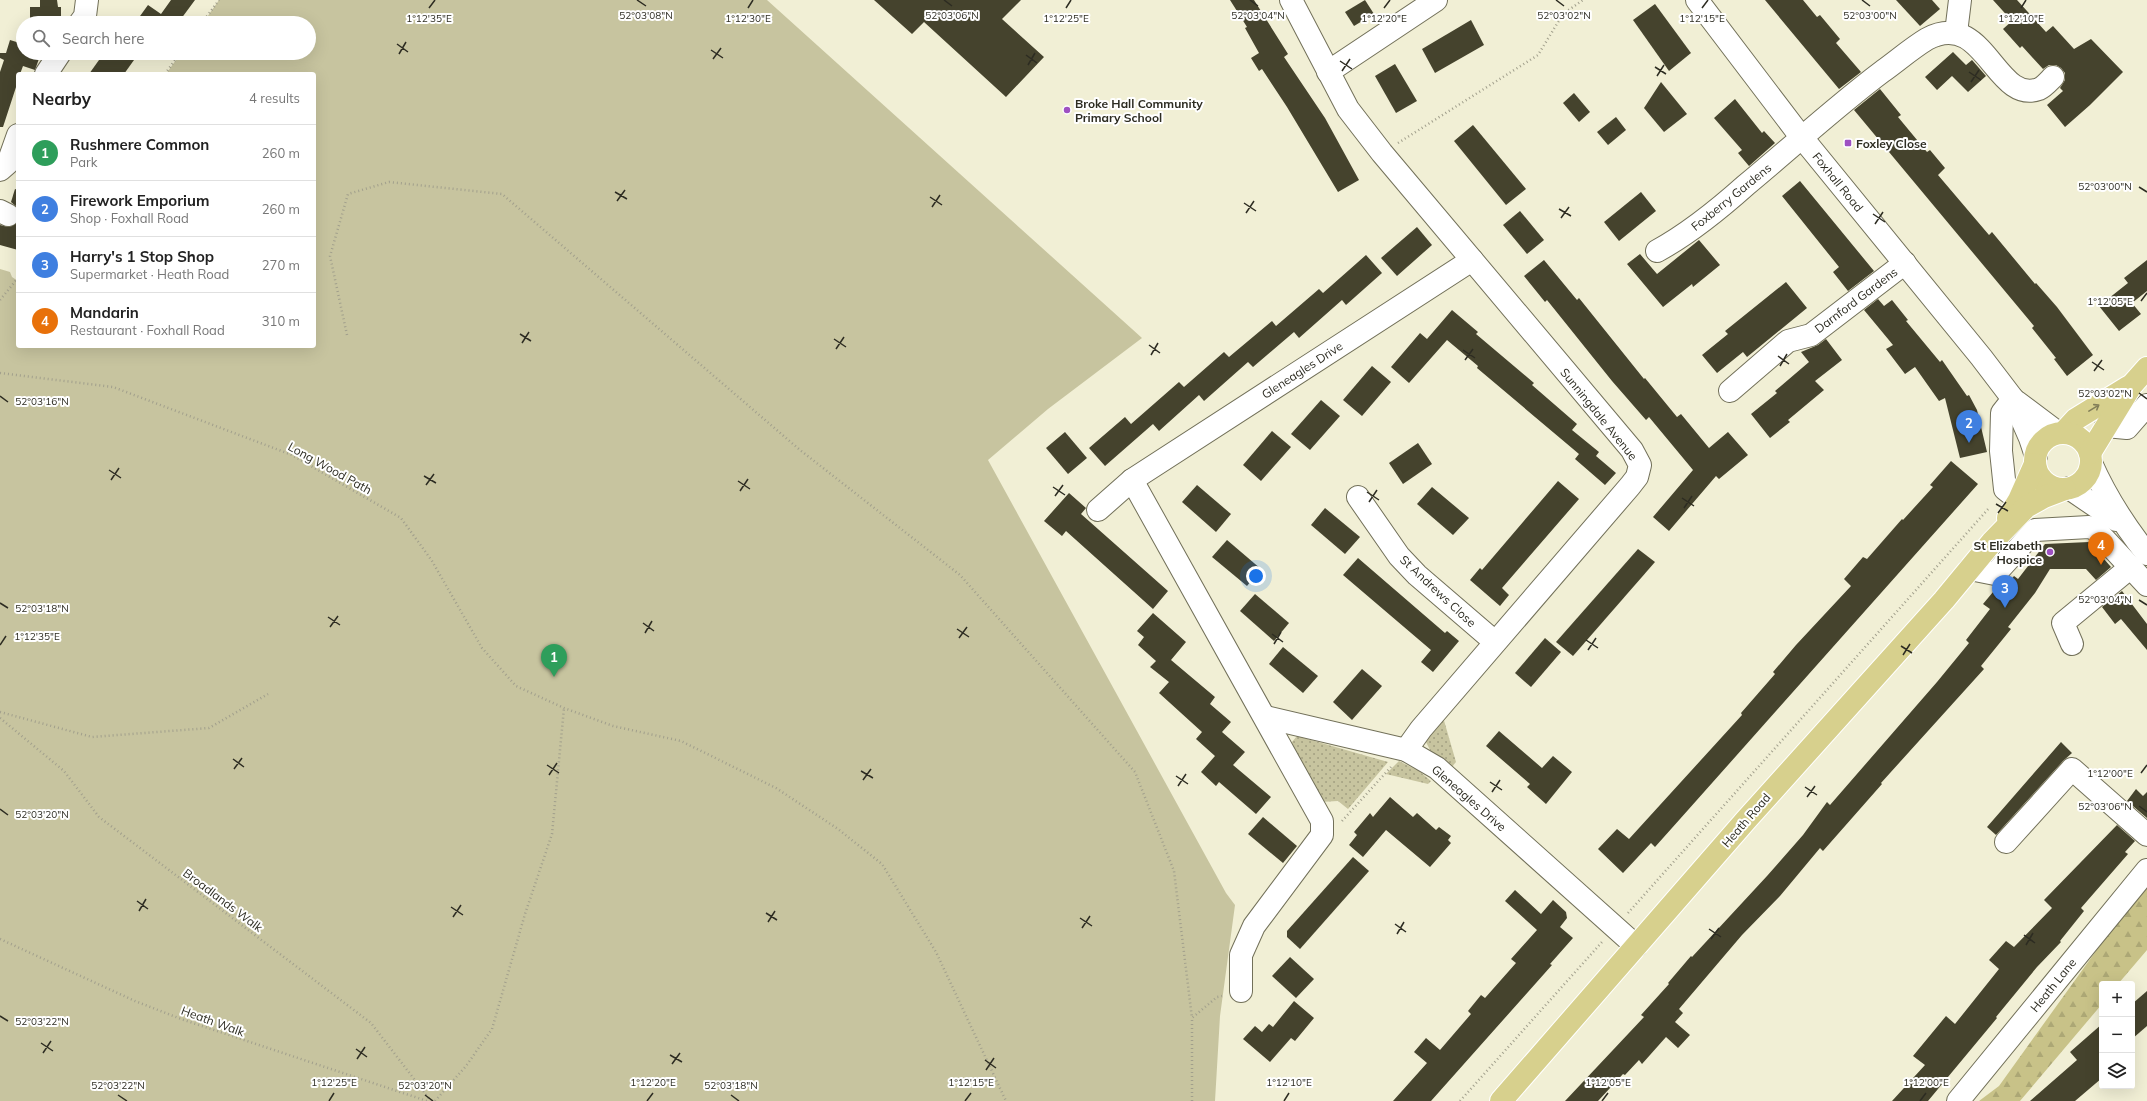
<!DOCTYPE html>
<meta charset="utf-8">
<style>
:root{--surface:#fff;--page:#f6f6f6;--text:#222;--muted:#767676;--line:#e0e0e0;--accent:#9e50c2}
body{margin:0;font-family:Mulish,sans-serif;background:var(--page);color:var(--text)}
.controls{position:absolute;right:12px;bottom:12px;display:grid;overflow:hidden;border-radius:4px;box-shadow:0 4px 16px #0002}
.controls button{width:36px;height:36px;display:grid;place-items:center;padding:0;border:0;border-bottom:1px solid var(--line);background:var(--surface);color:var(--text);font:20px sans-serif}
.you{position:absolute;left:1256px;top:576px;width:14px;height:14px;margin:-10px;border:3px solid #fff;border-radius:50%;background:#1a73e8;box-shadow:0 0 0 6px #1a73e833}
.badge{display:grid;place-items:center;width:26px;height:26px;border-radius:50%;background:var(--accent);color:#fff;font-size:13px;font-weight:700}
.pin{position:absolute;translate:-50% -33px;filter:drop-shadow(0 1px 2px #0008)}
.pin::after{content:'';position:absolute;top:21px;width:14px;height:12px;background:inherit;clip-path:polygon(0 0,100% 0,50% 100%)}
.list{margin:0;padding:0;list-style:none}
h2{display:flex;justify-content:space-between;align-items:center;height:52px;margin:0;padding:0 16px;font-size:17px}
h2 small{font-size:13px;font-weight:400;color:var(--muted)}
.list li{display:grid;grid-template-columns:26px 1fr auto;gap:12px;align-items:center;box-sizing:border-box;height:56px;padding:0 16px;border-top:1px solid var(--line)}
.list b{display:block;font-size:15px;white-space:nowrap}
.list p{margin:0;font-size:13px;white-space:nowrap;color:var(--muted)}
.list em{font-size:13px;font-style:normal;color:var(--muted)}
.icon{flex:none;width:22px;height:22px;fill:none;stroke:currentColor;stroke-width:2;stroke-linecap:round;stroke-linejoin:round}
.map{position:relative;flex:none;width:2147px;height:1101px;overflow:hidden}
.search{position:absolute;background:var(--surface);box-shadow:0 4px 16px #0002;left:16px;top:16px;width:300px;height:44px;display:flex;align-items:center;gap:10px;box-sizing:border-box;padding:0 14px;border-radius:22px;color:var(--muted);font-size:15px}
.panel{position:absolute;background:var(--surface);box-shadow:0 4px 16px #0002;left:16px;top:72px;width:300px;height:276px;border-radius:4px}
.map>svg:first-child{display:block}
.grass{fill:url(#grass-dots)}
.forest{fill:url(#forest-firs)}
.park{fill:#c7c49f}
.building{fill:#45432d}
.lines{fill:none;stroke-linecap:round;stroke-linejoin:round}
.minor-casing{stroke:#727059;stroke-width:24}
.major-casing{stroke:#fff;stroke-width:24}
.path{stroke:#a19f8c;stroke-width:2.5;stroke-dasharray:1 3;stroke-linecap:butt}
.minor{stroke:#fff;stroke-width:22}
.major{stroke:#d7d08d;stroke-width:22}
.oneway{stroke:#827e58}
.ticks{fill:none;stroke:#2d2c22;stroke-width:1.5}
.poi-dot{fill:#9e50c2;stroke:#fff;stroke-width:1.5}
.labels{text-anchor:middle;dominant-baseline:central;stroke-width:4;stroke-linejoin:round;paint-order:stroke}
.poi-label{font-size:12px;font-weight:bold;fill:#2d2c22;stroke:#fff;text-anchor:start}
.street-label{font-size:12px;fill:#2d2c22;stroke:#fff}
.ticks-label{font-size:10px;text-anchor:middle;fill:#2d2c22;stroke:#fff;stroke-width:4;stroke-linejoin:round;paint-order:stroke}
</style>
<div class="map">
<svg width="2147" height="1101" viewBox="0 0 2147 1101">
<defs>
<pattern id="grass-dots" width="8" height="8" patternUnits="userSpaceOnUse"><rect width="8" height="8" fill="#c7c49f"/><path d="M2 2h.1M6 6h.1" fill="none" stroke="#a29f81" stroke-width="1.8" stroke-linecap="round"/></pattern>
<pattern id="forest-firs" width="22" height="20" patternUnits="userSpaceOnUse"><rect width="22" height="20" fill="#c8c288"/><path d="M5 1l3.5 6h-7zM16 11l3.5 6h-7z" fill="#aca775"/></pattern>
</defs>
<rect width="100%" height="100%" fill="#f1efd5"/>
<g class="grass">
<path d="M1443,717L1456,762L1451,768L1430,750L1425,740Z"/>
<path d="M1297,736L1388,762L1348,809L1338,801L1320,802L1290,749L1292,742Z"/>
<path d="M1399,761L1419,771L1431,781L1428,784L1386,774Z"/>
</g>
<path class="forest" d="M2147,880V950L2118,984H2102V1004L2020,1101H1979L1999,1086Z"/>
<path class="park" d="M219,0H767L1142,338L1048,409L988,460L1226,893L1235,905L1220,1016L1215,1101H0V269L10,272L12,277L18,281V346H314V74H166L181,53H309V23H203Z"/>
<g class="building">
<path d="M40,0H57L58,7H61V23H30V7H40Z"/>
<path d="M171,0H195L178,23H135L148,5L161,14Z"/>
<path d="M874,0H1021L1002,19L1044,57L1006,97L924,22L912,34Z"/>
<path d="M1230,0H1254L1288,54L1284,57L1325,118L1359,180L1338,192L1287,107L1262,69L1259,71L1251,58L1259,53L1245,28L1247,27Z"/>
<path d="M1365,0L1374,14L1354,26L1345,12Z"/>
<path d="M1765,0H1803L1817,17L1820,15L1840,39L1836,43L1861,72L1839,89Z"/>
<path d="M1896,0H1932L1940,9L1920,26Z"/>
<path d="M1993,0H2017L2046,32L2053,26L2074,49L2091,39L2123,72L2090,105L2065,127L2047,105L2063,91L2060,88L2065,80V73L2061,68L2056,65H2049L2043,69L2022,46L2020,48L2003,29L2012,21Z"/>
<path d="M1655,4L1691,53L1669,71L1633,20Z"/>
<path d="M1471,20L1484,45L1435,73L1422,49Z"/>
<path d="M10,40L23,44V53H41L35,70L23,66L20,74H18V81L3,127H0V72L4,60L0,58V53H6Z"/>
<path d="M1953,52L1966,65L1972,60L1986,76L1968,92L1952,76L1937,90L1925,77Z"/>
<path d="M104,53H139L124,74H89Z"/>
<path d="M1395,64L1417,101L1396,113L1375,76Z"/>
<path d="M1661,82L1687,114L1664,132L1644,108Z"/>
<path d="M1880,89L1901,115L1898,117L1927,152L1930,150L1945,168L1938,175L1989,235L1992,232L2035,284L2036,283L2057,307L2093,355L2067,376L2054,359L2056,358L2032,328L2034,326L1854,110Z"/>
<path d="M1574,93L1590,112L1579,122L1563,103Z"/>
<path d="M1735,99L1762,133L1764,131L1775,143L1749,166L1738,153L1742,150L1714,118Z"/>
<path d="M1616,117L1626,130L1608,145L1597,132Z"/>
<path d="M1473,125L1526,189L1506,205L1454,141Z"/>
<path d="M1800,181L1874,271L1848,291L1833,272L1839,267L1782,196Z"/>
<path d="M15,189L18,190V208L11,202Z"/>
<path d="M1641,192L1656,211L1619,241L1604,222Z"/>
<path d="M1520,211L1544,240L1527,254L1503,225Z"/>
<path d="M18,222V250L0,245V225L9,227Z"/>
<path d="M1417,227L1432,245L1397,276L1381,258Z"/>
<path d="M1699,240L1720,265L1693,287L1692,284L1663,307L1627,264L1640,254L1657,274Z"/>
<path d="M1366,255L1382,273L1346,305L1342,300L1299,338L1294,332L1253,367L1248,362L1204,401L1199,395L1159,431L1153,424L1105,466L1089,448L1125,417L1131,424L1179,382L1184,387L1224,352L1229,357L1272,321L1276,326L1319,289L1323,293Z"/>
<path d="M1544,260L1577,300L1579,298L1644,379L1645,378L1677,417L1681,414L1709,448L1728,432L1748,455L1719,479L1716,476L1669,531L1653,517L1693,470L1649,417L1646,420L1612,381L1547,300L1545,302L1524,276Z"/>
<path d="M2147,260V291L2132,303L2141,314L2119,331L2099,306L2128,283L2124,278Z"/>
<path d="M1786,282L1807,308L1747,357L1743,352L1717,373L1702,355L1728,334L1725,331Z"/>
<path d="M1878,299L1884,306L1892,300L1908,320L1906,321L1940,362L1942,360L1967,396L1969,395L1977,410L1987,452L1960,458L1945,398L1939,401L1915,367L1905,374L1886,349L1893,345L1864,310Z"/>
<path d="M1452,310L1478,332L1476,334L1534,383L1532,385L1577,424L1572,430L1599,452L1596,456L1616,473L1605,485L1575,459L1579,454L1477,368L1478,366L1447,340L1409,383L1391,367L1420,333L1427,339Z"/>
<path d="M1826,339L1842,360L1815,381L1824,390L1788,420L1790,422L1770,438L1751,414L1777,393L1775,391L1809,362L1801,352L1818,345Z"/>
<path d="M1372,366L1391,382L1362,416L1343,400Z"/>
<path d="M1321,400L1340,416L1310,450L1291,434Z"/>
<path d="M1272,431L1291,447L1261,481L1243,465Z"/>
<path d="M1065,432L1087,458L1068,474L1046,448Z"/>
<path d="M1418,443L1432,464L1403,484L1389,463Z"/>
<path d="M1951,461L1978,484L1680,819L1655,847L1651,843L1623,873L1598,849L1617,829L1629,839L1742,715L1741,713L1775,674L1773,672L1796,645L1851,586L1844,579L1863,557L1867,559L1902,519L1903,520L1933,487L1930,485Z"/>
<path d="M1558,481L1579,499L1502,588L1509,595L1500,606L1470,580L1480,568L1482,570Z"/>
<path d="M1197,485L1231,514L1216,532L1182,502Z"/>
<path d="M1432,487L1469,518L1453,535L1417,504Z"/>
<path d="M1069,493L1086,508L1081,514L1168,591L1153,609L1066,531L1062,536L1044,521Z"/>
<path d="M1325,508L1360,537L1345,554L1311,525Z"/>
<path d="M1227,540L1261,569L1247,586L1212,557Z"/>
<path d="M2089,542L2111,567L2096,580L2086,569H2050L2035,593L2008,627L2011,629L1981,666L1984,669L1881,783L1882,784L1823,851L1820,848L1780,896L1742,935L1679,1009L1683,1013L1675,1022L1690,1035L1678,1048L1666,1037L1642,1064L1639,1060L1625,1075L1623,1074L1598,1101H1565L1644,1017L1641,1015L1669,984L1668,983L1691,956L1692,957L1767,876L1803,835L1827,802L1830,805L1937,682L1969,643L1966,640L1990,609L1983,604L1993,592L1998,596L2014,576L2018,579L2045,544Z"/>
<path d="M1638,549L1655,562L1573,656L1556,642Z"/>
<path d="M1358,558L1445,633L1447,631L1459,641L1433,672L1421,662L1431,650L1343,575Z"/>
<path d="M2122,591L2147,624V650L2121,619L2115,624L2102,607Z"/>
<path d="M1255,594L1289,623L1274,641L1240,611Z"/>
<path d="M1153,613L1186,642L1171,660L1215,697L1210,704L1231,722L1222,732L1245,752L1233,765L1271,797L1256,814L1219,782L1216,786L1201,772L1215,756L1196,739L1202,732L1159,693L1169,682L1150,667L1156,661L1138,645L1144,637L1137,631Z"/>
<path d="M1545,638L1561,652L1531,687L1515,673Z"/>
<path d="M1283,647L1318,676L1303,693L1269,664Z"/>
<path d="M1362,669L1382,686L1352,720L1333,702Z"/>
<path d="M1499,731L1542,768L1553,756L1572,772L1546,804L1527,787L1530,784L1486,746Z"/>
<path d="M2061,742L2072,753L2063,761L1996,835L1987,827Z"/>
<path d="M2136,789L2143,796L2147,792V818L2127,801Z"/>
<path d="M1390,797L1413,817L1417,813L1436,830L1439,827L1451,836L1448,840L1451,843L1430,867L1386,830L1363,857L1349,845L1357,835L1354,832L1370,813L1373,817Z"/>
<path d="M1263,817L1297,846L1283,863L1248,834Z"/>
<path d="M2117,825L2135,841L2125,852L2128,854L2081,908L2084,911L2060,941L2061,942L2037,967L1996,1017L1997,1018L1928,1101H1892L1925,1065L1913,1056L1946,1016L1955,1024L1999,969L1989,960L2006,941L2014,947L2052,908L2044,900Z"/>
<path d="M1353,857L1369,871L1300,949L1287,937V931Z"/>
<path d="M1515,890L1541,914L1553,900L1566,912L1567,918L1560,927L1573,938L1550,964L1552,965L1431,1101H1393L1427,1063L1414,1052L1426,1038L1440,1050L1471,1014L1468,1011L1481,995L1485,998L1516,963L1511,959L1537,930L1505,901Z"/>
<path d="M1290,957L1314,979L1296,998L1272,976Z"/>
<path d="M2147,991V1026L2132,1039V1004Z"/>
<path d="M1294,1001L1314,1018L1295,1041L1291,1038L1270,1062L1243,1039L1255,1026L1262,1032L1269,1024L1273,1027Z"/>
<path d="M2102,1024V1078L2075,1101H2030L2077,1060L2070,1052Z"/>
</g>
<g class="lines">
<defs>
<g id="minor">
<path d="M1291,0L1348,109L1382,153L1632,450L1640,465L1637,477L1630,486L1421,729L1406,750"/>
<path d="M1697,0L1795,129L1981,357L2013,399L2030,438L2036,456"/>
<path d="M80,23L85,16L87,0"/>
<path d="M1956,33L1960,0"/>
<path d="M1328,72L1436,0"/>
<path d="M46,74L60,53"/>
<path d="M0,170L8,163L18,135"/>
<path d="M0,211L8,215"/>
<path d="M1657,251C1690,233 1718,210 1746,185C1792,147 1835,107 1883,71C1897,61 1912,48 1927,39C1985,8 1995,105 2039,89C2044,87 2049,81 2053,77"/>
<path d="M1730,391L1788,341L1811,335L1905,263"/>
<path d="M2013,399L2002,413L2001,451L2005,489L2019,500"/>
<path d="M2017,402L2057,432"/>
<path d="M2106,426L2127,428L2147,405"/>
<path d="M2091,463C2106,497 2124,525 2147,554"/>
<path d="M1132,480L1322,821V835L1254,926L1241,955V991"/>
<path d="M2069,488L2116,520"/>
<path d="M1358,497L1399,556L1417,575L1495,642"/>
<path d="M1098,510L1132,480L1472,260"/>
<path d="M1970,569L1995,574L2035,530L2089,527L2095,529L2147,585"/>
<path d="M2072,644L2063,623L2131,567"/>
<path d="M1265,717L1406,750L1437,768L1636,946"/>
<path d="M2006,842L2072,769L2147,835"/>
<path d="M1958,1101L2147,870"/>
</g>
<g id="major">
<path d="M2064,432L2076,419L2128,387"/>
<circle cx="2063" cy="461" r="28"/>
<path d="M2090,453L2131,386L2147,368"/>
<path d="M2008,518L2019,500L2035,464"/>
<path d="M1501,1101L1746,820L1944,600L1992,542L2026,507L2044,497L2065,489"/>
</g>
</defs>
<use href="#minor" class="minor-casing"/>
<use href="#major" class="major-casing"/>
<g class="path">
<path d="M202,23L219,0"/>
<path d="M165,74L180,53"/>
<path d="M1398,143L1538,55L1563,14L1583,0"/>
<path d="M0,300L18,278"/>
<path d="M347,335L330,256L348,194L389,182L502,194L800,450L960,575L1135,772L1174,871L1192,1018"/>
<path d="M0,373L113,387L292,455L401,518L432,561L482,648L516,686L564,708L613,726L681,741L776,788L838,829L882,864L936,952L1006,1101"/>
<path d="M0,712L92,737L209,728L268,694"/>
<path d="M0,718L64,771L99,817L371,1023L431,1101"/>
<path d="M1342,821L1391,767"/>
<path d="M1628,913L1990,507"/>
<path d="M0,939L135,1001L181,1019L427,1101"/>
<path d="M435,1101L466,1066L492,1029L525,914L552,834L564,708"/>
<path d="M1192,1101V1018L1217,997L1222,996"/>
<path d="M1460,1101L1602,942"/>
</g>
<use href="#minor" class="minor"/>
<use href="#major" class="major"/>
</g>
<defs><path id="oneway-shaft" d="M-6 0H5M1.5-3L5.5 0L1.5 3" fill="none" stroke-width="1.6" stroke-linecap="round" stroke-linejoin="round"/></defs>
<use class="oneway" href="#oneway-shaft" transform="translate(2094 408) rotate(-31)"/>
<path class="ticks" d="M637,0L646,6M944,0L952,6M1250,0L1258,6M1556,0L1564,6M1862,0L1870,6M429,8L435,0M748,8L753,0M1066,8L1071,0M1384,8L1390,0M1702,8L1708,0M2021,8L2026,0M397,44L408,52M711,50L723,58M399,54L406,42M1026,55L1037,63M713,59L721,48M1340,61L1352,69M1028,65L1035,53M1655,67L1666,74M1342,71L1350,59M1969,72L1981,80M1657,76L1664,65M1971,82L1979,70M2139,187L2147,192M615,192L627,199M930,197L942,205M617,201L625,190M1244,203L1256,211M932,207L940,195M1559,209L1571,216M1246,213L1254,201M1873,214L1885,222M1561,218L1569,207M1875,224L1883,212M2141,301L2147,293M520,334L531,341M834,339L846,347M522,343L529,332M1149,345L1160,353M836,349L844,337M1463,350L1475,358M1151,355L1158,343M1778,356L1789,364M1465,360L1473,349M2092,362L2104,370M1780,366L1787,354M2094,371L2102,360M2139,393L2147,399M0,396L8,402M109,470L121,478M424,476L436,483M111,480L119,468M738,481L750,489M426,485L434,474M1053,487L1065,495M740,491L748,479M1367,492L1379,500M1055,496L1063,485M1682,498L1694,506M1369,502L1377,490M1996,504L2008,511M1684,508L1692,496M1998,513L2006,502M2139,600L2147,605M0,603L8,608M328,617L340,625M643,623L654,631M330,627L338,616M957,629L969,637M645,633L652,621M1272,634L1283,642M959,638L967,627M1586,640L1598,648M1274,644L1281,632M0,645L6,636M1901,646L1912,653M1588,650L1596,638M1903,655L1910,644M233,759L244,767M547,765L559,773M234,769L242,758M861,771L873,778M2141,773L2147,765M549,775L557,763M1176,776L1188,784M863,780L871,769M1490,782L1502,790M1178,786L1186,774M1805,787L1817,795M1492,792L1500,780M1807,797L1815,786M2139,806L2147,812M0,809L8,815M137,901L148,909M451,907L463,915M139,911L146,899M766,913L777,920M453,917L461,905M1080,918L1092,926M768,922L775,911M1395,924L1406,932M1082,928L1090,916M1709,929L1721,937M1397,934L1404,922M2024,935L2035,943M1711,939L1719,928M2026,945L2033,933M0,1016L8,1021M41,1043L53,1051M356,1049L367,1057M43,1053L51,1041M670,1055L682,1062M357,1059L365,1047M985,1060L996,1068M672,1064L680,1053M986,1070L994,1058M118,1095L127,1101M425,1095L433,1101M731,1095L739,1101M329,1101L334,1093M647,1101L653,1093M965,1101L971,1093M1284,1101L1289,1093M1602,1101L1608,1093M1920,1101L1926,1093"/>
<g class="poi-dot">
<circle cx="1067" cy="110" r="4"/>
<rect x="1844" y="139" width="8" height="8" rx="2"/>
<circle cx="2050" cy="552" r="4"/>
</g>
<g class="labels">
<g class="poi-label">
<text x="1075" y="103">Broke Hall Community<tspan x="1075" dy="14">Primary School</tspan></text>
<text x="1856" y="143">Foxley Close</text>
<text x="2042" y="545" text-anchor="end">St Elizabeth<tspan x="2042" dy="14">Hospice</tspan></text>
</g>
<g class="street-label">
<text transform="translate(1838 182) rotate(51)">Foxhall Road</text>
<text transform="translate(1731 197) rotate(-39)">Foxberry Gardens</text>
<text transform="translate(1856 300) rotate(-37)">Darnford Gardens</text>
<text transform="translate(1302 370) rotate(-33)">Gleneagles Drive</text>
<text transform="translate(1599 414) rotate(51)">Sunningdale Avenue</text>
<text transform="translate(330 468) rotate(29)">Long Wood Path</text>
<text transform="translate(1438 591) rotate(43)">St Andrews Close</text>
<text transform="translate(1469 798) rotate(41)">Gleneagles Drive</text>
<text transform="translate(1746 820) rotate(-49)">Heath Road</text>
<text transform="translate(223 900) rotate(37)">Broadlands Walk</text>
<text transform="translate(2053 985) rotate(-51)">Heath Lane</text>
<text transform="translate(213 1021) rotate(20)">Heath Walk</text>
</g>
</g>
<g class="ticks-label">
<text x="646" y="19">52°03'08"N</text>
<text x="952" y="19">52°03'06"N</text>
<text x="1564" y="19">52°03'02"N</text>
<text x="1870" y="19">52°03'00"N</text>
<text x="1258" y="19">52°03'04"N</text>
<text x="429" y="22">1°12'35"E</text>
<text x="748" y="22">1°12'30"E</text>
<text x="1066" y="22">1°12'25"E</text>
<text x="1384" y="22">1°12'20"E</text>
<text x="1702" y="22">1°12'15"E</text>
<text x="2021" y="22">1°12'10"E</text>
<text x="2105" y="190">52°03'00"N</text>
<text x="2110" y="305">1°12'05"E</text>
<text x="2105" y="397">52°03'02"N</text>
<text x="42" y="405">52°03'16"N</text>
<text x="2105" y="603">52°03'04"N</text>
<text x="42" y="612">52°03'18"N</text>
<text x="37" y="640">1°12'35"E</text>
<text x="2110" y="777">1°12'00"E</text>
<text x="2105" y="810">52°03'06"N</text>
<text x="42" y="818">52°03'20"N</text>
<text x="42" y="1025">52°03'22"N</text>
<text x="334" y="1086">1°12'25"E</text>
<text x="653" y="1086">1°12'20"E</text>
<text x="971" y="1086">1°12'15"E</text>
<text x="1289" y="1086">1°12'10"E</text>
<text x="1608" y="1086">1°12'05"E</text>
<text x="1926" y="1086">1°12'00"E</text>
<text x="118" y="1089">52°03'22"N</text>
<text x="425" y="1089">52°03'20"N</text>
<text x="731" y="1089">52°03'18"N</text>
</g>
</svg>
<div class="controls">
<button>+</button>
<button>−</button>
<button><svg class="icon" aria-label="layers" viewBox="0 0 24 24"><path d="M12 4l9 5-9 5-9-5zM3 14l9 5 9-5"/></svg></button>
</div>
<div class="you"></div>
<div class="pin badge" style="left:554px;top:677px;background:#2e9e5b">1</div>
<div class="pin badge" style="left:1969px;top:443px;background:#3f7fe0">2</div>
<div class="pin badge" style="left:2005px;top:608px;background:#3f7fe0">3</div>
<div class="pin badge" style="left:2101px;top:565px;background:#e8710a">4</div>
<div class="search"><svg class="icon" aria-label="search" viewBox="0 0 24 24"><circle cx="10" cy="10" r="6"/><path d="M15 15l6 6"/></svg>Search here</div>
<section class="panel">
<h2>Nearby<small>4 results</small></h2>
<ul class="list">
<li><span class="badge" style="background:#2e9e5b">1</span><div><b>Rushmere Common</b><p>Park</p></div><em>260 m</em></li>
<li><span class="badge" style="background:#3f7fe0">2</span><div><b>Firework Emporium</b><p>Shop · Foxhall Road</p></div><em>260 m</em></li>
<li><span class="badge" style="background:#3f7fe0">3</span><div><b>Harry's 1 Stop Shop</b><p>Supermarket · Heath Road</p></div><em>270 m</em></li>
<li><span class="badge" style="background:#e8710a">4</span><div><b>Mandarin</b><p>Restaurant · Foxhall Road</p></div><em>310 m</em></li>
</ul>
</section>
</div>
